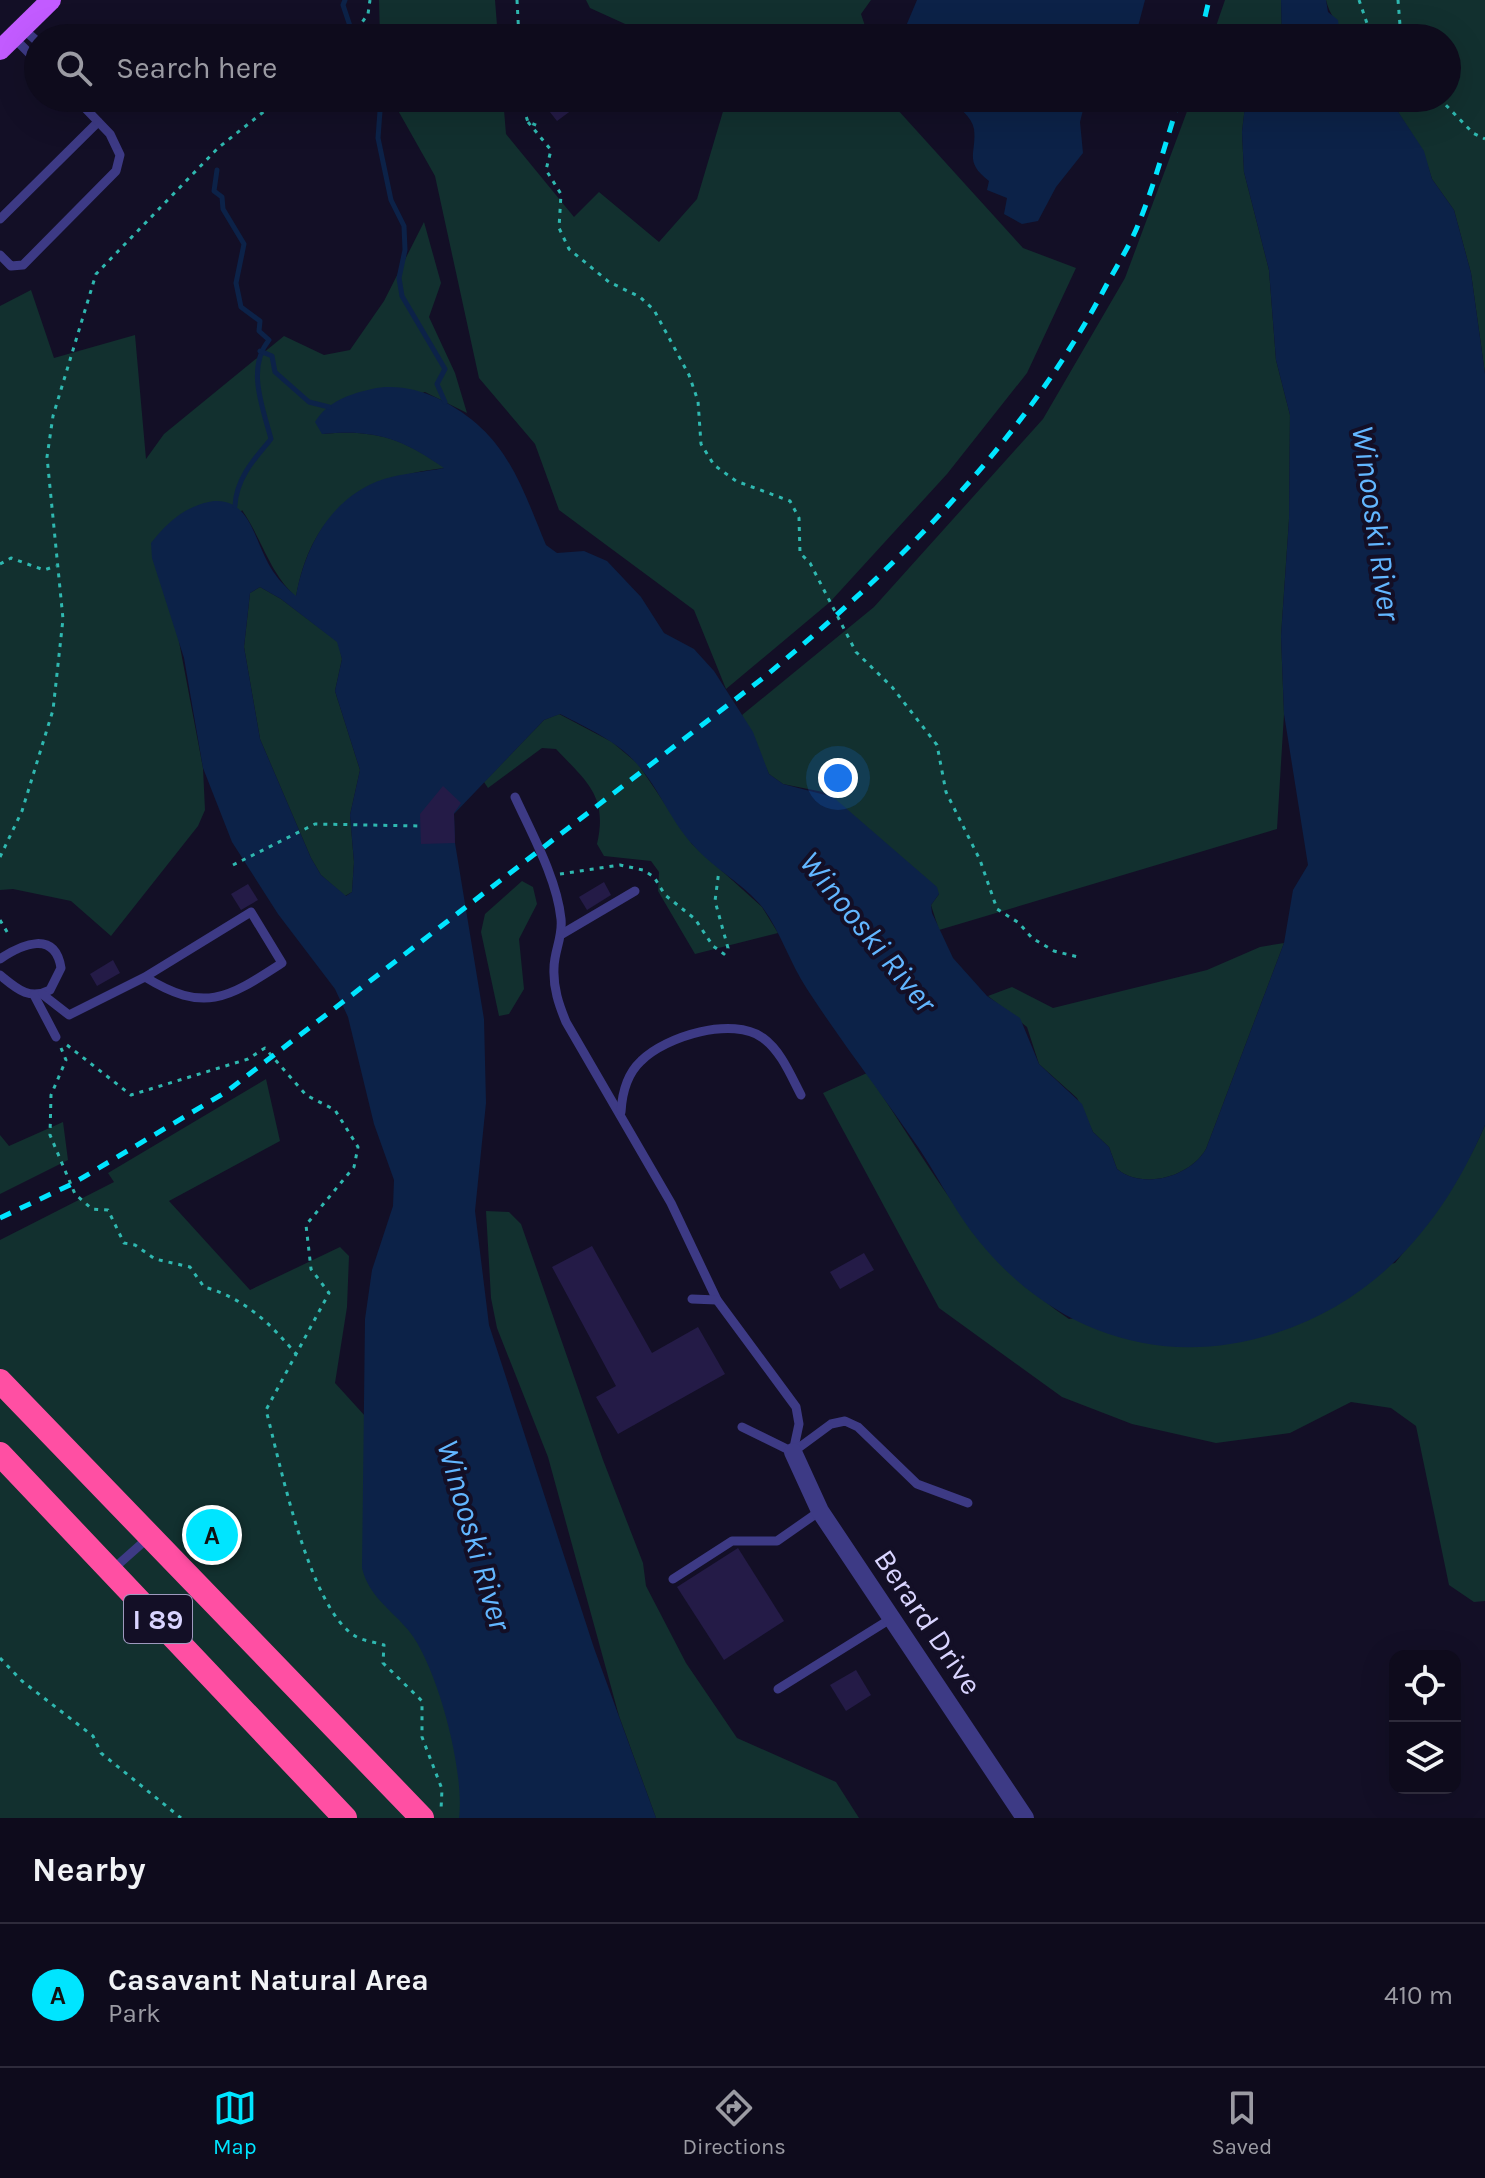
<!DOCTYPE html>
<style>
:root{--surface:#0e0b1c;--page:#1c1929;--text:#f1f3f6;--muted:#9b9ba3;--line:#2e2b3b;--accent:#00e5ff}
body{margin:0;font-family:Karla,sans-serif;background:var(--page);color:var(--text)}
.controls{position:absolute;right:24px;bottom:24px;display:grid;overflow:hidden;border-radius:16px;box-shadow:0 8px 32px #0002}
.controls button{width:72px;height:72px;display:grid;place-items:center;padding:0;border:0;border-bottom:2px solid var(--line);background:var(--surface);color:var(--text);font:40px sans-serif}
.you{position:absolute;left:838px;top:778px;width:28px;height:28px;margin:-20px;border:6px solid #fff;border-radius:50%;background:#1a73e8;box-shadow:0 0 0 12px #1a73e833}
.badge{display:grid;place-items:center;width:52px;height:52px;border-radius:50%;background:var(--accent);color:#111;font-size:26px;font-weight:700}
.pin{position:absolute;translate:-50% -50%;border:4px solid #fff;box-shadow:0 2px 8px #0006}
.list{margin:0;padding:0;list-style:none}
h2{display:flex;justify-content:space-between;align-items:center;height:104px;margin:0;padding:0 32px;font-size:34px}
h2 small{font-size:26px;font-weight:400;color:var(--muted)}
.list li{display:grid;grid-template-columns:52px 1fr auto;gap:24px;align-items:center;box-sizing:border-box;height:144px;padding:0 32px;border-top:2px solid var(--line)}
.list b{display:block;font-size:30px;white-space:nowrap}
.list p{margin:0;font-size:26px;white-space:nowrap;color:var(--muted)}
.list em{font-size:26px;font-style:normal;color:var(--muted)}
.icon{flex:none;width:44px;height:44px;fill:none;stroke:currentColor;stroke-width:2;stroke-linecap:round;stroke-linejoin:round}
.map{position:relative;flex:none;width:1485px;height:1818px;overflow:hidden}
.search{position:absolute;background:var(--surface);box-shadow:0 8px 32px #0002;left:24px;right:24px;top:24px;height:88px;display:flex;align-items:center;gap:20px;box-sizing:border-box;padding:0 28px;border-radius:44px;color:var(--muted);font-size:30px}
.sheet{height:248px;background:var(--surface)}
nav{display:flex;justify-content:space-around;align-items:center;box-sizing:border-box;height:112px;border-top:2px solid var(--line);background:var(--surface);font-size:22px;color:var(--muted)}
nav a{display:grid;justify-items:center;gap:4px}
nav .on{color:var(--accent)}
.map>svg:first-child{display:block}
.green{fill:#12302f}
.water{fill:#0c2248;fill-rule:evenodd}
.lines{fill:none;stroke-linecap:round;stroke-linejoin:round}
.stream{stroke:#0c2248;stroke-width:5}
.building{fill:#241b47}
.path{stroke:#2fb8b0;stroke-width:3;stroke-dasharray:4 6;stroke-linecap:butt}
.service{stroke:#3d3a85;stroke-width:9}
.minor{stroke:#3d3a85;stroke-width:18}
.primary{stroke:#c25bff;stroke-width:20}
.motorway{stroke:#ff4fa3;stroke-width:24}
.rail{stroke:#00e5ff;stroke-width:5;stroke-dasharray:12 10;stroke-linecap:butt}
.labels{text-anchor:middle;dominant-baseline:central;stroke-width:8;stroke-linejoin:round;paint-order:stroke}
.shield{fill:#130f26;stroke:#9e99be;stroke-width:2}
.shield-label{font-size:28px;font-weight:bold;fill:#d9d4ff}
.street-label{font-size:30px;fill:#d9d4ff;stroke:#130f26}
.water-label{font-size:32px;font-style:italic;fill:#62b6ff;stroke:#130f26}
</style>
<div class="map">
<svg width="1485" height="1818" viewBox="0 0 1485 1818">
<rect width="100%" height="100%" fill="#130f26"/>
<g class="green">
<path d="M379,0H495L498,38H380Z"/>
<path d="M586,0H871L861,14L869,38H656L590,8Z"/>
<path d="M1225,0H1281L1282,38H1212Z"/>
<path d="M1326,0H1485V374L1471,273L1454,210L1432,179L1423,151L1389,98H1447V38H1340C1340,23 1329,15 1326,0Z"/>
<path d="M391,98H503L506,134L574,217L599,192L659,242L697,199L727,98H887L1023,248L1076,268L1027,373L947,474L830,602L726,689L694,610L559,510L535,444L479,378L435,176Z"/>
<path d="M1192,98H1246L1242,132L1244,172L1269,270L1276,360L1290,415L1289,520L1281,636L1284,714L1277,829L939,930L931,905L939,894L823,792L783,784L769,774L742,715L874,607L1043,419L1125,278Z"/>
<path d="M424,222L441,283L429,317L455,373L467,413L425,392L322,434C375,429 402,438 445,468C362,477 311,511 296,597C269,572 262,539 242,510L177,631L203,768L205,810L198,826L111,936L71,901L13,889L0,890V306L31,290L54,358L135,335L146,459L164,434L284,336L324,355L350,350L384,301Z"/>
<path d="M260,587L281,599L338,642L342,659L335,691L360,770L350,815L354,862L352,892L345,896L321,875L311,858L260,739L244,647L250,593Z"/>
<path d="M559,714L612,742L638,764L692,844L762,907L778,933L695,954L658,891L659,872L651,861L604,856L597,844C608,796 587,782 556,749L542,748L488,788L484,782L544,720Z"/>
<path d="M522,881L533,887L537,904L519,939L524,989L509,1014L499,1016L481,932L485,914Z"/>
<path d="M1284,943L1206,1149C1190,1177 1143,1190 1117,1169L1109,1147L1093,1132L1077,1098L1039,1064L1027,1027L988,996L1012,987L1053,1008L1207,970L1260,947Z"/>
<path d="M867,1073C931,1166 973,1254 1069,1319L1395,1263C1431,1219 1463,1177 1485,1125V1601L1474,1602L1449,1585L1416,1426L1391,1408L1351,1402L1290,1433L1216,1443L1132,1424L1062,1397L939,1308L823,1093Z"/>
<path d="M266,1079L280,1141L169,1201L250,1290L340,1247L349,1256L347,1307L335,1383L396,1450L576,1818H0V1240L114,1182L108,1173Z"/>
<path d="M63,1122L68,1160L0,1194V1135L9,1146Z"/>
<path d="M486,1211L509,1212L521,1224L603,1460L643,1563L646,1586L686,1663L737,1738L836,1782L859,1818H656L619,1716L548,1457L497,1328L491,1298Z"/>
</g>
<g class="water">
<path d="M917,0H1145L1135,38H901Z"/>
<path d="M1281,0H1326L1328,12L1338,20L1340,38H1282Z"/>
<path d="M950,98H1086L1080,122L1083,153L1056,187L1038,221L1022,224L1004,214L1007,198L987,190L989,181C963,161 977,153 974,129C972,117 958,107 950,98Z"/>
<path d="M1246,98H1389L1424,151L1432,179L1454,210L1471,273L1485,374V1125C1444,1222 1378,1300 1276,1333C1157,1372 1045,1329 971,1231C952,1205 936,1174 918,1147C882,1094 842,1043 807,989C790,963 781,933 763,908C744,884 714,869 694,846C671,822 659,788 637,764C617,741 587,728 560,714L544,720L454,814L455,843L484,1019L486,1103L475,1211L489,1325L594,1648L656,1818H459C465,1773 438,1667 409,1631C392,1610 369,1597 362,1568L365,1319L372,1270L393,1206L394,1180L374,1124L348,1017L335,989L278,914L232,842L203,768L184,658L152,558L151,543C166,524 181,510 204,503C247,491 253,535 268,563C275,576 284,586 296,596C305,546 332,496 384,479C404,473 424,472 444,468C401,438 374,429 322,434L315,422C328,401 350,394 372,389C393,384 418,389 437,398C505,431 519,480 546,545L557,553L584,551L607,561L641,597L664,633L694,649L714,671L753,732L769,774L783,784L833,797L937,887L939,894L931,905L932,913L953,958L987,996L1020,1018L1039,1064L1082,1104L1093,1132L1109,1147L1117,1169C1143,1190 1190,1177 1206,1149L1284,943L1293,890L1308,865L1284,714L1281,636L1289,520L1290,415L1276,360L1269,270L1244,172L1242,132ZM260,587L281,599L337,642L342,659L335,691L360,770L350,815L354,862L352,892L346,896L321,875L311,858L260,739L244,647L250,593Z"/>
</g>
<g class="lines">
<g class="stream">
<path d="M345,0L343,5L354,38"/>
<path d="M373,98L380,111L378,138L391,200L404,226L405,250L399,278L402,296L445,369L437,384L445,402"/>
<path d="M217,170L214,191L222,197L223,209L244,244L236,283L241,307L260,321L259,331L269,340C246,368 263,408 271,439C254,459 236,479 235,506"/>
<path d="M260,351L272,356L275,372L309,402L329,407"/>
</g>
</g>
<g class="building">
<path d="M539,98H588L557,121Z"/>
<path d="M443,786L461,803L454,813L455,843L421,844L420,814Z"/>
<path d="M604,882L611,895L587,910L579,897Z"/>
<path d="M248,884L258,900L241,910L231,894Z"/>
<path d="M113,960L120,973L97,986L90,974Z"/>
<path d="M592,1246L652,1353L698,1327L725,1374L618,1434L596,1397L616,1386L552,1267Z"/>
<path d="M864,1253L874,1270L840,1289L830,1272Z"/>
<path d="M738,1548L784,1621L724,1660L677,1587Z"/>
<path d="M856,1670L871,1695L846,1711L830,1685Z"/>
</g>
<g class="lines">
<g class="path">
<path d="M517,0L519,38"/>
<path d="M1359,0L1370,32L1378,35L1399,32"/>
<path d="M1398,0L1401,38"/>
<path d="M351,38L368,14L370,0"/>
<path d="M520,98L528,122L541,127"/>
<path d="M1439,98L1473,133L1485,139"/>
<path d="M528,122L551,150L546,170L561,194L559,228L569,249L609,282L640,297L654,310L689,375L698,401L701,444L714,465L736,481L790,501L799,518L800,553L810,563L856,652L892,687L937,745L946,792L980,860L997,909L1019,923L1032,938L1054,951L1078,957"/>
<path d="M0,564L11,558L44,570L56,566"/>
<path d="M0,857L22,811L53,710L63,619L47,457L53,416L96,274L218,148L281,98"/>
<path d="M233,865L315,824L420,826"/>
<path d="M560,874L620,865L643,870L654,877L665,895L695,919L713,946L724,954L728,948L715,901L719,870"/>
<path d="M0,920L10,937"/>
<path d="M67,1045L131,1095L248,1059L265,1048L306,1095L335,1110L358,1147L354,1167L306,1225L311,1269L329,1293L266,1410C280,1463 309,1608 355,1636C363,1641 375,1642 384,1645L383,1663L422,1701V1737L442,1789L441,1810"/>
<path d="M61,1048L66,1060L51,1095L50,1135L75,1194L92,1209L108,1210L124,1243L135,1245L155,1259L190,1267L204,1287C244,1298 270,1323 296,1354"/>
<path d="M0,1658L22,1681L93,1736L101,1753L181,1818"/>
</g>
<g class="service">
<path d="M22,28L38,42"/>
<path d="M13,37L38,62"/>
<path d="M0,219L98,122"/>
<path d="M0,255L11,266L23,265L116,171L120,155L110,134L86,109"/>
<path d="M515,797C532,834 557,879 561,919C563,937 554,951 554,968C553,988 559,1005 566,1022L671,1203L717,1300L796,1407L799,1424L793,1452"/>
<path d="M562,934L635,891"/>
<path d="M0,959C22,944 55,930 61,968L50,990C29,1001 16,988 0,975"/>
<path d="M42,994L69,1015L145,977L251,912L282,963C228,998 205,1014 145,977"/>
<path d="M34,995L56,1037"/>
<path d="M621,1112C622,1094 627,1074 641,1061C666,1036 733,1016 763,1038C781,1051 791,1076 801,1095"/>
<path d="M692,1299L717,1300"/>
<path d="M742,1427L793,1452"/>
<path d="M793,1452L831,1424L845,1421L858,1427L917,1484L968,1503"/>
<path d="M112,1570L148,1538"/>
<path d="M673,1579L732,1541H777L820,1511"/>
<path d="M778,1689L892,1618"/>
</g>
<path class="minor" d="M793,1452L820,1511L1025,1818"/>
<path class="primary" d="M0,50L51,0"/>
<g class="motorway">
<path d="M0,1381L422,1818"/>
<path d="M0,1454L345,1818"/>
</g>
<g class="rail">
<path d="M1200,38L1209,0"/>
<path d="M0,1218L72,1184L226,1092L763,678C899,566 1024,442 1107,284C1118,264 1130,245 1138,225C1155,184 1166,140 1180,98"/>
</g>
</g>
<g class="labels">
<rect class="shield" x="124" y="1595" width="68" height="48" rx="6"/>
<g class="shield-label">
<text x="158" y="1619">I 89</text>
</g>
<g class="street-label">
<text transform="translate(928 1622) rotate(56)">Berard Drive</text>
</g>
<g class="water-label">
<text transform="translate(1376 523) rotate(82)">Winooski River</text>
<text transform="translate(868 932) rotate(51)">Winooski River</text>
<text transform="translate(474 1535) rotate(74)">Winooski River</text>
</g>
</g>
</svg>
<div class="controls">
<button><svg class="icon" aria-label="locate" viewBox="0 0 24 24"><circle cx="12" cy="12" r="6"/><path d="M12 2v4M12 18v4M2 12h4M18 12h4"/></svg></button>
<button><svg class="icon" aria-label="layers" viewBox="0 0 24 24"><path d="M12 4l9 5-9 5-9-5zM3 14l9 5 9-5"/></svg></button>
</div>
<div class="you"></div>
<div class="pin badge" style="left:212px;top:1535px">A</div>
<div class="search"><svg class="icon" aria-label="search" viewBox="0 0 24 24"><circle cx="10" cy="10" r="6"/><path d="M15 15l6 6"/></svg>Search here</div>
</div>
<section class="sheet">
<h2>Nearby<small></small></h2>
<ul class="list">
<li><span class="badge">A</span><div><b>Casavant Natural Area</b><p>Park</p></div><em>410 m</em></li>
</ul>
</section>
<nav>
<a class="on"><svg class="icon" aria-label="map" viewBox="0 0 24 24"><path d="M3 6l6-2 6 2 6-2v14l-6 2-6-2-6 2zM9 4v14M15 6v14"/></svg>Map</a>
<a><svg class="icon" aria-label="directions" viewBox="0 0 24 24"><path d="M12 3l9 9-9 9-9-9zM9 14v-3h6M13 9l2 2-2 2"/></svg>Directions</a>
<a><svg class="icon" aria-label="saved" viewBox="0 0 24 24"><path d="M7 4h10v16l-5-4-5 4z"/></svg>Saved</a>
</nav>
